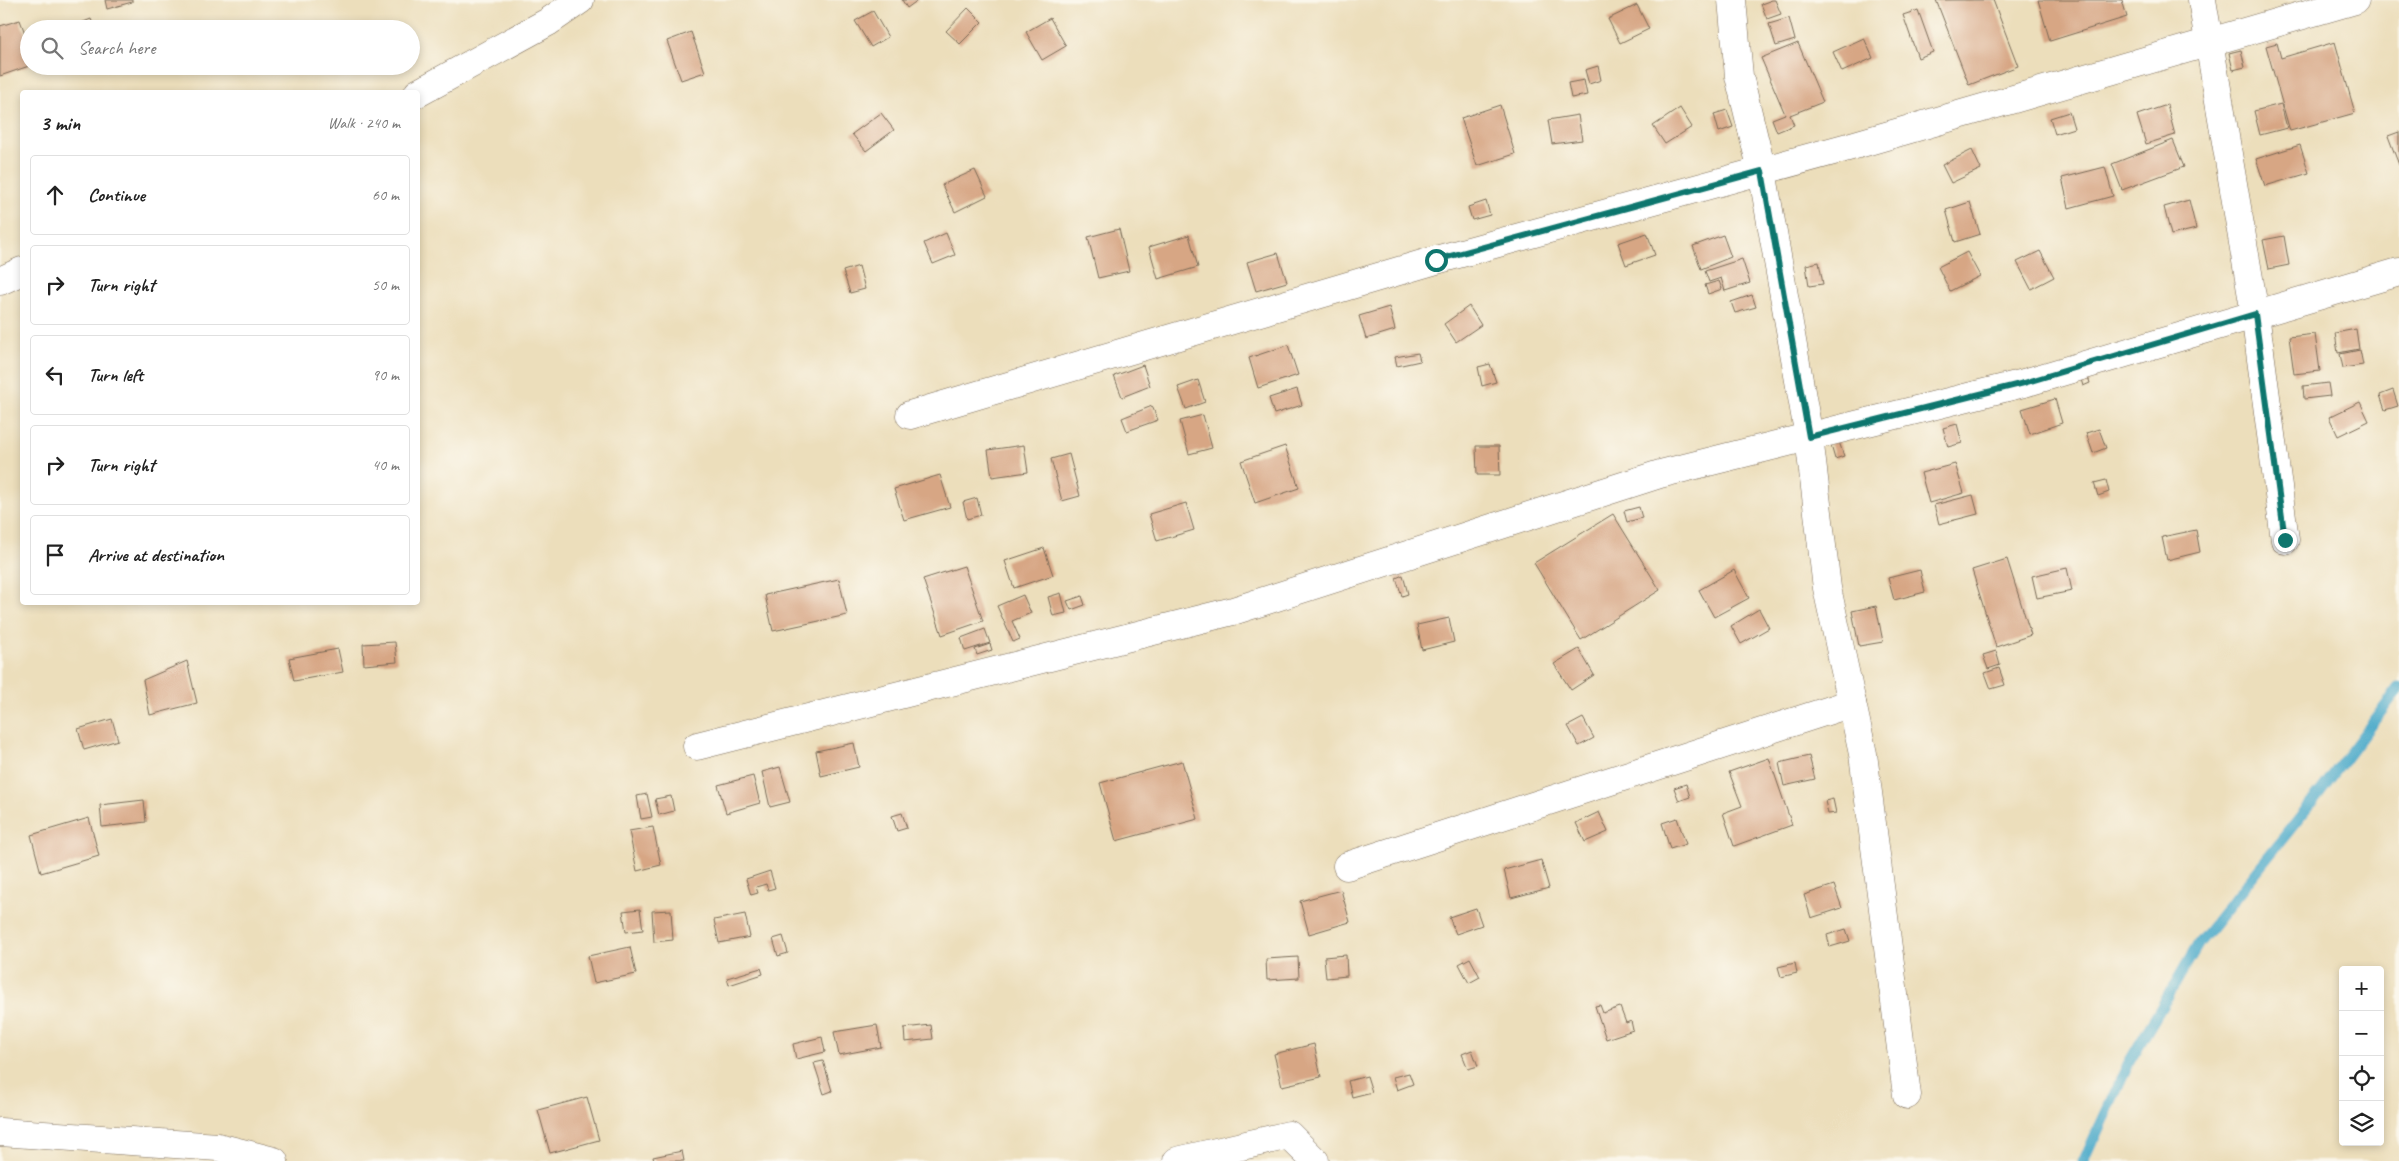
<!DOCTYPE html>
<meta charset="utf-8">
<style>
:root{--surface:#fff;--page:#f2f2f2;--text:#222;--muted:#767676;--line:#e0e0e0}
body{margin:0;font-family:Caveat,sans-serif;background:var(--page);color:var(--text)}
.controls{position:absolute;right:15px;bottom:15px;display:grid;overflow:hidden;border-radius:5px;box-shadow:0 2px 8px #0003}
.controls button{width:45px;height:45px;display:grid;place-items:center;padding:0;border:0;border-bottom:1px solid var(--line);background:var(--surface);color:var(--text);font:25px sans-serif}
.stop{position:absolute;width:15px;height:15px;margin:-11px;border:4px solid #0f766e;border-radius:50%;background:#fff}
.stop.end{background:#0f766e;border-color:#fff;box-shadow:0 1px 5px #0008}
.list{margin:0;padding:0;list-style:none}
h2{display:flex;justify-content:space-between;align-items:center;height:65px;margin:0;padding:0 20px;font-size:21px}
h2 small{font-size:16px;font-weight:400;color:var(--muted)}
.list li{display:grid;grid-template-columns:32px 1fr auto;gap:15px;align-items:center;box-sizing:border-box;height:80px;margin:0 10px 10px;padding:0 10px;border:1px solid var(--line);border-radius:5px}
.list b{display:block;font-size:19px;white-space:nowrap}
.list em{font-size:16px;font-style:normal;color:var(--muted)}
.icon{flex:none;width:28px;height:28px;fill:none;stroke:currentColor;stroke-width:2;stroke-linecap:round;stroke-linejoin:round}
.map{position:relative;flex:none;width:2399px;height:1161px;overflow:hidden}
.search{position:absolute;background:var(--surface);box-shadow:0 2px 8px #0003;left:20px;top:20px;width:400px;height:55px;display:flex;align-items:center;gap:12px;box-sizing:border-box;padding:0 18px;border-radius:28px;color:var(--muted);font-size:19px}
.panel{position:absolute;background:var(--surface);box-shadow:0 2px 8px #0003;left:20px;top:90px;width:400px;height:515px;border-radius:5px}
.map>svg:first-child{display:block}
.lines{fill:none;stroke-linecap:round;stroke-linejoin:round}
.stream{stroke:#4aa9c9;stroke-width:11}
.building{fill:#d7a684}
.minor-casing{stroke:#796955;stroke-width:29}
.minor{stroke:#fff;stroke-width:28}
.route{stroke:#0f766e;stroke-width:6}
</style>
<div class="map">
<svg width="2399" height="1161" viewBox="0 0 2399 1161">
<rect width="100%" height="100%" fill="#fbf7ec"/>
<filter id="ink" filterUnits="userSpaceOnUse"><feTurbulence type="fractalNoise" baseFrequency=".02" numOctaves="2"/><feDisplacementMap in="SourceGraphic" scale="10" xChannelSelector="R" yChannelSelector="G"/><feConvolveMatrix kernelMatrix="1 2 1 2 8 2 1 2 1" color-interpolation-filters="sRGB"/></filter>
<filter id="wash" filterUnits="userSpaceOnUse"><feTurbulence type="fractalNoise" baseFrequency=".0096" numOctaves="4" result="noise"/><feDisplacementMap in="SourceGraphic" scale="20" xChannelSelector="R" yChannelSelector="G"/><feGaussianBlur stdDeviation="1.12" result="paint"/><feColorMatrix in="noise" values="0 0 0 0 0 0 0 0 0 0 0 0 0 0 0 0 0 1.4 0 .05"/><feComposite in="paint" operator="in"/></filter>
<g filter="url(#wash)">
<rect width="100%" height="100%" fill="#ecdebb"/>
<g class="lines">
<path class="stream" d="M2084,1161L2128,1064L2199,943L2320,792L2399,688"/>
</g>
<g id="blocks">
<g class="building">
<path d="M105,0H132V2L107,9Z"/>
<path d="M902,0H918L907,8Z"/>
<path d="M1772,0H1775L1781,14L1767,19L1761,4Z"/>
<path d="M1936,0H1993L2018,66L1969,85Z"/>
<path d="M2038,0H2122L2127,17L2050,41Z"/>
<path d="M1637,5L1649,29L1620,43L1608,19Z"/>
<path d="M968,8L982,22L960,44L946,31Z"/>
<path d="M1918,10L1933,52L1918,58L1903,15Z"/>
<path d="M873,11L888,37L871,47L855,21Z"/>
<path d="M1050,18L1066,46L1042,60L1026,32Z"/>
<path d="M1789,18L1795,40L1776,46L1769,24Z"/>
<path d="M91,19L95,29H66Z"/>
<path d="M20,20L29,44V66L0,76V26Z"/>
<path d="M691,32L705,72L681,80L667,41Z"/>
<path d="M1864,38L1873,58L1842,72L1833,52Z"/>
<path d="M2335,42L2355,113L2290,131L2266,46L2277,43L2281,58Z"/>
<path d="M1798,43L1823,102L1790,115L1794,125L1777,132L1772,119L1785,114L1761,58Z"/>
<path d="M2241,50L2245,67L2233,70L2229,53Z"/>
<path d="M1598,66L1601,80L1589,84L1585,70Z"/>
<path d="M1584,80L1587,95L1571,98L1568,83Z"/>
<path d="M2281,104L2287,128L2260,135L2254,111Z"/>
<path d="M1500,105L1515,154L1477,166L1461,118Z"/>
<path d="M2167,105L2175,135L2146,144L2137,115Z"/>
<path d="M1680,108L1692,127L1665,144L1653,126Z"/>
<path d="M1727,110L1733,127L1719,132L1714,114Z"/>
<path d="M2069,112L2074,128L2055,134L2050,118Z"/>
<path d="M881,113L894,130L866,151L852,134Z"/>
<path d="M1578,115L1582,140L1552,144L1548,120Z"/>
<path d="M2399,132V165L2388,136Z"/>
<path d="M2173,140L2184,167L2122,190L2112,164Z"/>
<path d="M2300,145L2309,173L2265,186L2256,159Z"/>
<path d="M1972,150L1981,169L1951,183L1942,165Z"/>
<path d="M2105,167L2113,196L2069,208L2062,178Z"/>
<path d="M975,170L987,196L955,212L942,185Z"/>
<path d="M2189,200L2196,229L2171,235L2164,207Z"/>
<path d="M1486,201L1490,215L1472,220L1468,207Z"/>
<path d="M1970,202L1980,234L1955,242L1946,210Z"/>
<path d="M1119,229L1129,271L1098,278L1088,237Z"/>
<path d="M946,233L955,255L933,264L924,243Z"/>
<path d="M1647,233L1655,255L1626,265L1618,243Z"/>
<path d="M1189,235L1198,267L1158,279L1149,247Z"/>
<path d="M1723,235L1731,257L1701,269L1693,246Z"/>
<path d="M2284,236L2289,265L2269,269L2263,240Z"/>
<path d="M2040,251L2054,277L2031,289L2017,262Z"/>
<path d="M1967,252L1980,276L1950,291L1938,267Z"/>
<path d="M1278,253L1287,282L1256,291L1247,262Z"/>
<path d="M1742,259L1750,283L1725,291L1721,278L1709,282L1705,271Z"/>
<path d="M1819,262L1823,284L1809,286L1806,265Z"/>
<path d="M859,266L865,289L850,293L843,271Z"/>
<path d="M1719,281L1722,289L1708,294L1705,285Z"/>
<path d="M1752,295L1756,307L1735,313L1731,302Z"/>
<path d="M1469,306L1481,325L1456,342L1444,324Z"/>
<path d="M1389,307L1395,330L1366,339L1359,316Z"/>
<path d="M2356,329L2359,349L2338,353L2335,333Z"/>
<path d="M2315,334L2320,371L2294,374L2289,337Z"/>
<path d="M1288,345L1298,375L1258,388L1249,358Z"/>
<path d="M2360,350L2363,365L2343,368L2340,354Z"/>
<path d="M1418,353L1420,361L1397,366L1395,357Z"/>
<path d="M1490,364L1496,382L1482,386L1478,367Z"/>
<path d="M1143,365L1150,386L1122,397L1114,376Z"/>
<path d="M2087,374L2090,383L2083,386L2080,376Z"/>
<path d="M1198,380L1205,402L1186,409L1178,387Z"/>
<path d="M2328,383L2330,396L2304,399L2303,386Z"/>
<path d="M1297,389L1302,405L1274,414L1269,398Z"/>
<path d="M2393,390L2398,406L2385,410L2380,395Z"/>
<path d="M2055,399L2062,423L2030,434L2022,409Z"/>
<path d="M2360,402L2369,421L2338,436L2329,417Z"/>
<path d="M1152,406L1158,420L1127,431L1122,418Z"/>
<path d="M1203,415L1212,448L1189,454L1180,421Z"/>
<path d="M1957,424L1962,443L1948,447L1943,428Z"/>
<path d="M2099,429L2106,448L2093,453L2086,433Z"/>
<path d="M1838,439L1844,456L1835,459L1830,442Z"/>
<path d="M1024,445L1028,472L992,477L988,450Z"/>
<path d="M1285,446L1299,488L1255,503L1241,461Z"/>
<path d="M1476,446H1499L1500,475H1477Z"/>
<path d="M1069,454L1080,496L1062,501L1051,459Z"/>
<path d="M1955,464L1964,493L1929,503L1921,473Z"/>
<path d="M940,475L950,507L904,520L894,489Z"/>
<path d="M2106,480L2109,492L2098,496L2094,483Z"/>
<path d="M1973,495L1978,514L1939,524L1934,505Z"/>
<path d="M977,498L981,515L967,519L963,502Z"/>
<path d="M1186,503L1194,530L1157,541L1149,514Z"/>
<path d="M1639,507L1642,518L1627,522L1624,511Z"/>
<path d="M1613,514L1660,590L1581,640L1534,563Z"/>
<path d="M2196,530L2200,552L2167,560L2162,537Z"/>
<path d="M1044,548L1053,575L1014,588L1005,561Z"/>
<path d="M2007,559L2031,635L1996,647L1972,570Z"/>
<path d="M964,566L983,621L942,635L923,579Z"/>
<path d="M2067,568L2072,591L2037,598L2032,576Z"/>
<path d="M1734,570L1749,598L1714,617L1699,590Z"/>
<path d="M1920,570L1925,592L1894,600L1888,578Z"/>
<path d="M1403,575L1408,594L1402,596L1396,578Z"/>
<path d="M839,579L847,615L773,631L765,595Z"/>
<path d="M1061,593L1066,613L1053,616L1048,597Z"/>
<path d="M1023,595L1031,613L1012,621L1020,639L1013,642L997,606Z"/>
<path d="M1082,596L1085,605L1071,610L1067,601Z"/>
<path d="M1876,606L1883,642L1859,646L1852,611Z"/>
<path d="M1759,609L1769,628L1741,644L1731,626Z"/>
<path d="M1449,618L1454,642L1422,650L1417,625Z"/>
<path d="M985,629L990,643L965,651L961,638Z"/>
<path d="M395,642L397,662L364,665L363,644Z"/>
<path d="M990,644L992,650L977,655L975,649Z"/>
<path d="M338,649L343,672L294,681L289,658Z"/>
<path d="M1579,649L1594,675L1571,690L1554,664Z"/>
<path d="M1996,651L2000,665L1988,669L1983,655Z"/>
<path d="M187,661L197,703L150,715L143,680Z"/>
<path d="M1999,668L2005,685L1991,689L1985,673Z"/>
<path d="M1583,718L1594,738L1579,746L1568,726Z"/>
<path d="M112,719L118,740L84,750L78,729Z"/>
<path d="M854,743L859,767L821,776L816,751Z"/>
<path d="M1809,756L1815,779L1784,786L1779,763Z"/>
<path d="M1769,758L1792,825L1734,846L1723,813L1742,806L1729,772Z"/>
<path d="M1182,761L1198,819L1116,841L1100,783Z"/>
<path d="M780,767L790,802L770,807L762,772Z"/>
<path d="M753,776L760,803L726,813L718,785Z"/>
<path d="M1686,784L1690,797L1679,801L1674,788Z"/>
<path d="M647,794L652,817L641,819L637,796Z"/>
<path d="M671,796L674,811L659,815L655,799Z"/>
<path d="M1833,799L1836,813L1828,814L1825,801Z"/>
<path d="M144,800L146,822L102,827L100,805Z"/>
<path d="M1599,812L1608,832L1585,842L1576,823Z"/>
<path d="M902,813L907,828L897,831L892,816Z"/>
<path d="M89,818L99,856L41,873L31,835Z"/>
<path d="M1677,818L1686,844L1670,849L1662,823Z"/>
<path d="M653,827L661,865L637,871L629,831Z"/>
<path d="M1541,860L1549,888L1511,898L1504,870Z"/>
<path d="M770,871L775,888L768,890L766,884L756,887L758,893L751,895L746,879Z"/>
<path d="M1834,885L1842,908L1811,918L1804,895Z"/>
<path d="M1341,890L1350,922L1309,934L1300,901Z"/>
<path d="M1476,908L1482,925L1456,934L1449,917Z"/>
<path d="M640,909L643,930L626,932L623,911Z"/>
<path d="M671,910L673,940L654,942L652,911Z"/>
<path d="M745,914L750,937L719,943L714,920Z"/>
<path d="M1846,929L1850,941L1830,947L1827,935Z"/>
<path d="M783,936L788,953L778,956L773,939Z"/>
<path d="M630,947L636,974L594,983L588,956Z"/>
<path d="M1346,955L1347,976L1326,978L1324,957Z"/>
<path d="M1298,957L1299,978L1267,980L1266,959Z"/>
<path d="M1470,958L1480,977L1469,983L1459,964Z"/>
<path d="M1795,963L1797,973L1781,977L1778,967Z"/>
<path d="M761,968L763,974L729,985L727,978Z"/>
<path d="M1600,1005L1603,1013L1620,1007L1626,1023L1631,1021L1633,1030L1606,1039L1595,1006Z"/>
<path d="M877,1025L881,1047L839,1055L834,1032Z"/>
<path d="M931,1025L933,1039L905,1042L904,1028Z"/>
<path d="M822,1037L825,1052L796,1059L793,1044Z"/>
<path d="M1314,1044L1321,1077L1282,1086L1274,1054Z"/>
<path d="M1472,1050L1478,1066L1468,1069L1462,1054Z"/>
<path d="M823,1061L832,1091L824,1094L814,1063Z"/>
<path d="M1409,1073L1413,1084L1397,1090L1393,1077Z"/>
<path d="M1367,1076L1372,1092L1352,1097L1348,1081Z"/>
<path d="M587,1097L599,1140L550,1153L538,1110Z"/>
<path d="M682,1151L684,1161H654L653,1157Z"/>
</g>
</g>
</g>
<g filter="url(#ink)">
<use href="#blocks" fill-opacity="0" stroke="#796955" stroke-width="1"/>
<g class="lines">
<defs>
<g id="minor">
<path d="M1732,0L1739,76L1762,171L1809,437L1827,588L1863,754L1907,1095"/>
<path d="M2202,0L2255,314L2285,540"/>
<path d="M418,93L548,22L580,0"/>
<path d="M0,281L22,271"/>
<path d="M910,415L1436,260L1848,147L2355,0"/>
<path d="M697,746L1233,611L1660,474L2024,383L2399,272"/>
<path d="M1347,866L1852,703"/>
<path d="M0,1132L218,1147L274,1161"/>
<path d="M1177,1161L1289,1135L1315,1161"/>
</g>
</defs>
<use href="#minor" class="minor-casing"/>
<use href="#minor" class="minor"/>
</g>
</g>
<g class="lines" filter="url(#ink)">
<path class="route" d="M1436,260L1762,171L1809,437L2024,383L2255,314L2285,540"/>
</g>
</svg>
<div class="controls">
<button>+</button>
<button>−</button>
<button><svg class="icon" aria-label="locate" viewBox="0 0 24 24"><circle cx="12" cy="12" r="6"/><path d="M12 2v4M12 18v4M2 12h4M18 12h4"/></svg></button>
<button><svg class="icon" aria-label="layers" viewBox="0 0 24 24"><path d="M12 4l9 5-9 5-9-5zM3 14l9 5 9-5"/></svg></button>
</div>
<div class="stop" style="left:1436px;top:260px"></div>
<div class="stop end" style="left:2285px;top:540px"></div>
<div class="search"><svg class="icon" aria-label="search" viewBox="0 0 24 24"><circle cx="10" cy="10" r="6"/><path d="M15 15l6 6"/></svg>Search here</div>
<section class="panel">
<h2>3 min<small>Walk · 240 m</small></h2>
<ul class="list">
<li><svg class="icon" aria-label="ahead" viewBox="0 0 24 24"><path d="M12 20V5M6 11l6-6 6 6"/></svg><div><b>Continue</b></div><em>60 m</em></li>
<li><svg class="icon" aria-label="right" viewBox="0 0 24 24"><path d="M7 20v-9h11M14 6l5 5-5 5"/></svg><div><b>Turn right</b></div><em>50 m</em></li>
<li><svg class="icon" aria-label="left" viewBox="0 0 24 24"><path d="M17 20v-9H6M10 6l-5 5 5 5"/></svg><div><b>Turn left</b></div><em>90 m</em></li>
<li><svg class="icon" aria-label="right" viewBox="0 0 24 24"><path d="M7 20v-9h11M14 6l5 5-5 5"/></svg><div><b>Turn right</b></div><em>40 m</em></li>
<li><svg class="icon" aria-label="arrive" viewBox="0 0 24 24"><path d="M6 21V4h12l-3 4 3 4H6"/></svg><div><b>Arrive at destination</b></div></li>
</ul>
</section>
</div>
